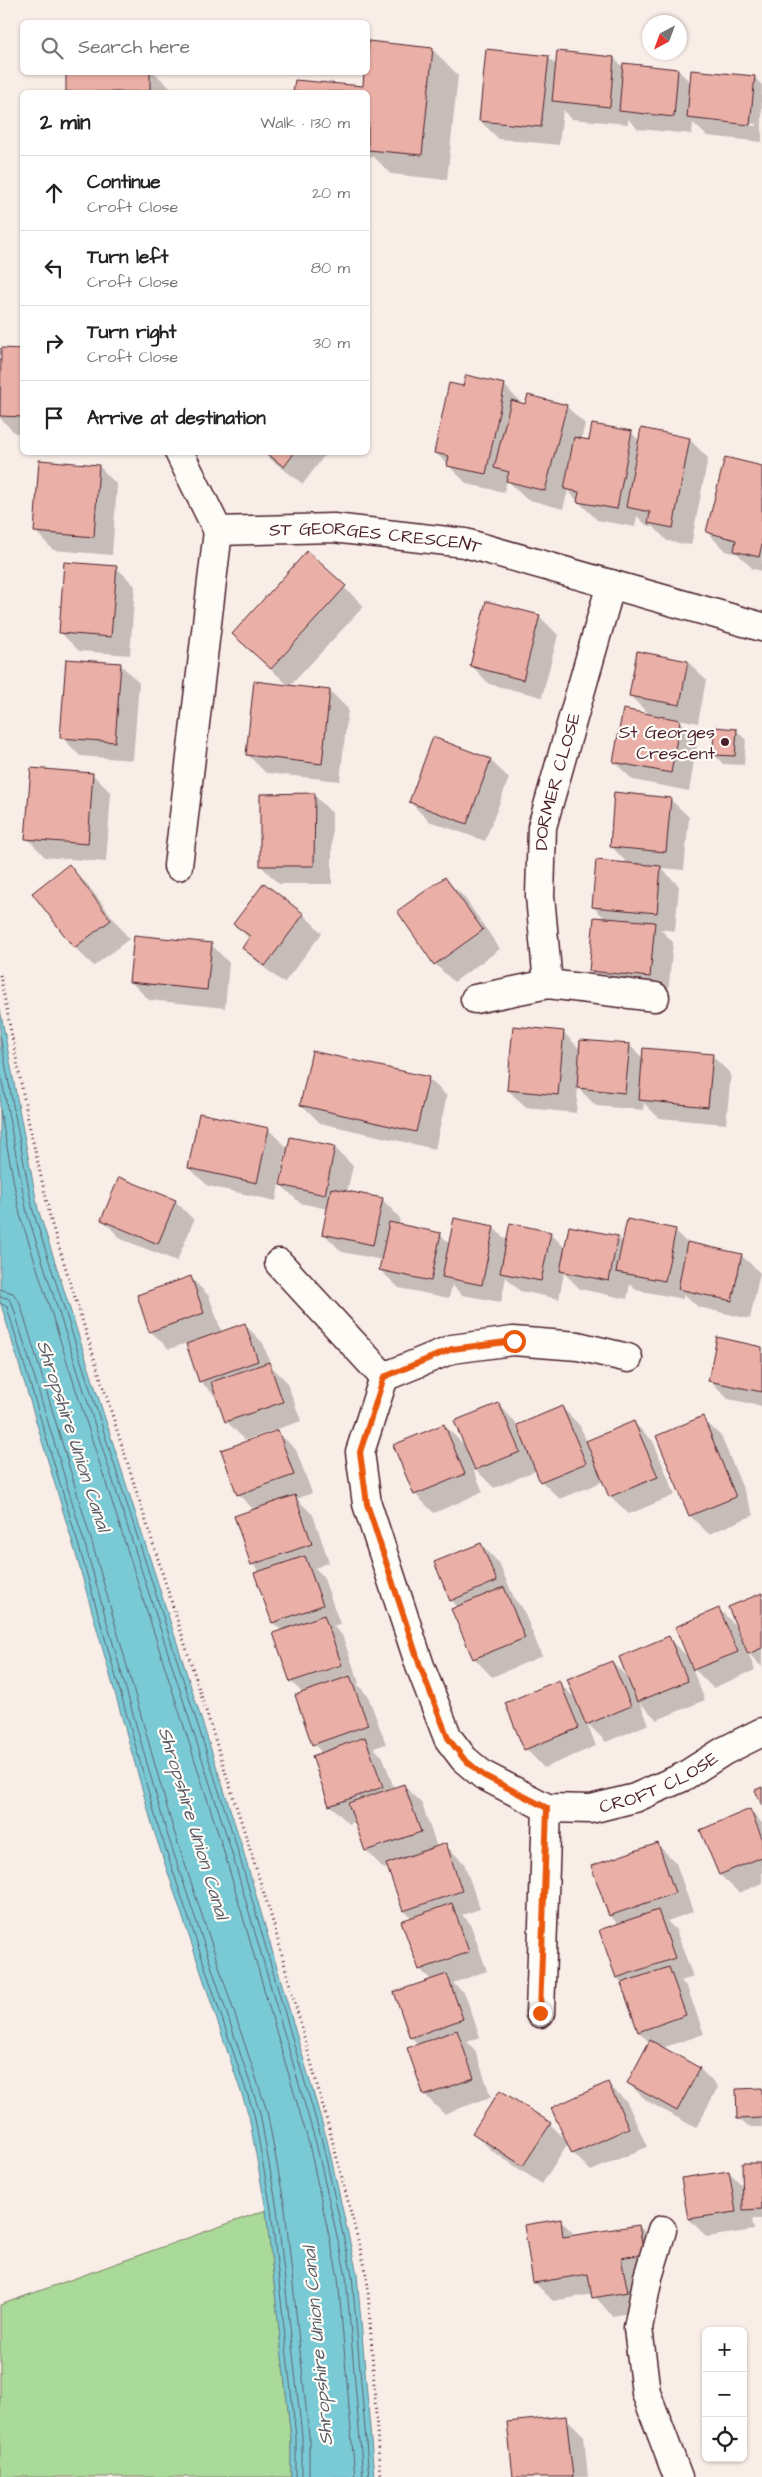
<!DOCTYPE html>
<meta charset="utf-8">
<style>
:root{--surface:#fff;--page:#f6f6f6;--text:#222;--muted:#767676;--line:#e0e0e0}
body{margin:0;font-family:"Architects Daughter",sans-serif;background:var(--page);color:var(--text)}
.controls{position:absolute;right:15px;bottom:15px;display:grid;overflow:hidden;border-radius:8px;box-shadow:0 1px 4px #0004}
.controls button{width:45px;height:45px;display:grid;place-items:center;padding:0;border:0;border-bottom:1px solid var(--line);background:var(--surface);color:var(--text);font:25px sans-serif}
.compass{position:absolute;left:642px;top:15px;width:45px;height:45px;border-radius:50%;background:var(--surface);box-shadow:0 1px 4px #0004;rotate:221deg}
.stop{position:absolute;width:15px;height:15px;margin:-11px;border:4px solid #ea580c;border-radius:50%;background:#fff}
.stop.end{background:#ea580c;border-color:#fff;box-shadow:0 1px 5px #0008}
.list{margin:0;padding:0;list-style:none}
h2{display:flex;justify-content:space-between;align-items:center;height:65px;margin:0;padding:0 20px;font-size:21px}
h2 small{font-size:16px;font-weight:400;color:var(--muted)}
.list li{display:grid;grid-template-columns:32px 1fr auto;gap:15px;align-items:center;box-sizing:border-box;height:75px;padding:0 20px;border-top:1px solid var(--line)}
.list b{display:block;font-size:19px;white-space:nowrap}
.list p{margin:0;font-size:16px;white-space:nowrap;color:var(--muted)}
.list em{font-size:16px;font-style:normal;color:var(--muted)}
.icon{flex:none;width:28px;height:28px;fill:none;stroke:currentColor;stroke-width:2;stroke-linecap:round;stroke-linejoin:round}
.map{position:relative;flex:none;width:762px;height:2477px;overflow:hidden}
.search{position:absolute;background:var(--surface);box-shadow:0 1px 4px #0004;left:20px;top:20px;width:350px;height:55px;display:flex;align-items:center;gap:12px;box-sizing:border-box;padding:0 18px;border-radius:8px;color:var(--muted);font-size:19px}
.panel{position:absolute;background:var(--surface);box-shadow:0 1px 4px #0004;left:20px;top:90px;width:350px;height:365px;border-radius:8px}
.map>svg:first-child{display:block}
.green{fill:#aada9a;stroke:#7a7c62}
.water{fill:#7acad6;stroke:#678692}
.shadow{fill:#0003;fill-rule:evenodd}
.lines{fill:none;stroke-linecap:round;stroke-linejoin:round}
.shore{stroke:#5d636f;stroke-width:1}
.building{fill:#eab0a7;stroke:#4a1f2b}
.minor-casing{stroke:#4a1f2b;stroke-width:31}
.path{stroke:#4a1f2b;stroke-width:3;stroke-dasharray:1 4;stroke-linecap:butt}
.minor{stroke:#fdfcf7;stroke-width:28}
.route{stroke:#ea580c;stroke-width:6}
.poi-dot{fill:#4a1f2b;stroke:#fdfcf7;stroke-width:2}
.labels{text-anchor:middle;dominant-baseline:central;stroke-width:4.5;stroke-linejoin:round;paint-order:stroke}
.street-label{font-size:18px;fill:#4a1f2b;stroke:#fdfcf7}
.poi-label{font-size:18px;fill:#4a1f2b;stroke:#fdfcf7;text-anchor:end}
.water-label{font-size:19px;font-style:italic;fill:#5b5b67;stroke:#fdfcf7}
</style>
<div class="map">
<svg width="762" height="2477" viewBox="0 0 762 2477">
<rect width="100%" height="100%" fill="#f9ede7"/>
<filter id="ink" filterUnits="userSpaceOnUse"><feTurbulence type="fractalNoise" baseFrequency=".02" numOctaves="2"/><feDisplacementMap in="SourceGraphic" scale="10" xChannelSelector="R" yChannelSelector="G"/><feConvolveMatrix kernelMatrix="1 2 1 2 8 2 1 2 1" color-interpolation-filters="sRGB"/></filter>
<g filter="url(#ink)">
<path class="green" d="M266,2210L291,2438V2477H0V2305Z"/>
<path class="water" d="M0,1009L38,1209L240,1840L327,2140L357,2274L374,2477H291V2438L266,2210L249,2116L154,1831L75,1551L0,1301Z"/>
<g class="shadow">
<path d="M369,43L432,49L458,75L447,180L391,174L374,157H368V92H295L296,81L364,88L368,72Z"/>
<path d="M548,57L557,66L614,58L624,68L678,70L691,83L754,77L762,85V142L707,136L693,123L692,134L638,129L628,119V124L572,119L563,110L559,145L499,139L480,121ZM706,119L756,124V126L706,121Z"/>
<path d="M67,72H154L174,92H67Z"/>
<path d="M2,349L22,350V434L15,433L0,418Z"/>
<path d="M504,385L523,405L566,406L585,424L581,440L590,442L631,432L640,442L689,439L708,458L691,545L667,541L654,527L646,525L637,516L635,527L597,520L568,491L563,509L526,499L507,480L504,492L467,484L436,453L464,388Z"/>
<path d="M261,452H327L303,484Z"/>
<path d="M99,466L117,485L112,555L53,550L35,531Z"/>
<path d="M762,468V571L753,569L738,554L725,551L707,532Z"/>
<path d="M307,553L364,606L290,686L330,691L348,709L340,781L266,773L247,754L289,686L233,634Z"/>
<path d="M116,567L135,586L130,655L79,651L60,632Z"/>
<path d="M539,616L558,635L542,697L489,684L471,665Z"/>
<path d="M688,662L706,680L698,723L678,719L698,739L689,791L633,780L614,762L650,715L630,696Z"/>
<path d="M120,664L139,683L133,760L80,756L62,737Z"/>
<path d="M736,730L746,740L744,765L723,764L714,754Z"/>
<path d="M490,760L509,778L485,841L429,821L410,802Z"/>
<path d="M92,774L111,793L106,862L45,857L27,838Z"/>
<path d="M314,795L332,813V884H279L261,866Z"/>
<path d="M670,799L689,817L684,870L661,868L679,886L675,931L660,929L673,942L668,995L609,989L590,971L606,919L593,907L629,865L611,846Z"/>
<path d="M69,866L87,884L129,939L94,966L75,948L33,893Z"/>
<path d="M445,879L464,897L500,949L454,982L435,964Z"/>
<path d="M264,885L304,915L322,933L284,983L262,966L243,948L250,939L235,924Z"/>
<path d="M211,944L229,963L225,1008L149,1000L131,982Z"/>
<path d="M563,1032L581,1050L629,1045L644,1059L712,1056L731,1074L726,1124L659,1118L644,1103L643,1110L596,1106L578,1088L576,1113L526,1108L508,1090Z"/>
<path d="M428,1078L447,1096L435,1149L320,1123L302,1105Z"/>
<path d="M268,1129L289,1150L334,1147L353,1166L347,1192L382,1199L400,1218L399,1225L440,1234L450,1244L493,1227L507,1241L550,1233L566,1249L618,1237L623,1243L675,1231L688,1244L741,1255L760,1273L750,1319L698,1307L684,1294L683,1299L636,1290L630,1284L627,1299L580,1289L564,1273L559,1299L520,1291L506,1277L501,1302L462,1295L452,1285L449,1298L399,1288L380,1270L382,1260L342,1252L323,1233L328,1209L300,1203L281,1185L288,1154H285L276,1201L208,1186L189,1168Z"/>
<path d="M175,1201L194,1220L177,1261L121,1239L103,1220Z"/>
<path d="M191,1278L209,1296L222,1333L245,1325L263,1343L271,1366L287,1382L301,1421L245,1440L227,1422L219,1400L200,1381L187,1343L169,1349L150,1331Z"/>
<path d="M762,1348V1406L728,1399L709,1380Z"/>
<path d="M499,1404L518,1426L562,1407L580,1426L587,1442L634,1423L653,1441L675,1495L629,1514L610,1496L604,1481L560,1499L541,1481L537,1470L494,1488L472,1466L483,1492L434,1513L415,1494L444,1425L466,1447Z"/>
<path d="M702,1418L721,1436L754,1515L709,1534L690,1516L657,1437Z"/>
<path d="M278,1432L296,1450L312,1493L297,1499L313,1515L329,1562L315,1568L323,1576L340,1624L333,1626L342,1635L359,1683L357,1684L368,1696L386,1744L374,1748L383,1757L394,1788L403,1785L422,1804L437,1847L445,1845L464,1863L480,1909L462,1915L470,1923L487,1971L453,1983L465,1994L480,2037L467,2042L475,2050L491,2097L444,2114L425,2095L419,2045L411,2037L432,1981L420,1969L412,1918L404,1911L389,1867L384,1869L366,1850L356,1821L349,1824L330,1805L322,1753L314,1744L303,1693L291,1682L274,1634L282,1631L273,1623L260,1572L252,1564L254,1510L238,1494Z"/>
<path d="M481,1544L499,1563L515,1600L522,1607L542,1656L492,1677L474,1658L458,1607L451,1600Z"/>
<path d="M762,1594V1667L748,1653L755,1670L713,1688L691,1666L705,1700L657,1720L640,1703L649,1724L606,1742L587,1723L596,1746L544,1768L526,1749L558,1682L578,1701L612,1662L630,1680L668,1638L690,1659L719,1609L738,1628Z"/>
<path d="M750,1810L762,1823V1883L739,1893L720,1875L702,1831Z"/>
<path d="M657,1844L676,1863L693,1912L667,1921L676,1930L693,1977L681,1981L687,1987L704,2034L662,2048L700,2069L718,2087L696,2128L647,2101L628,2083L650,2043L639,2032L624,1984L617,1978L601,1931L619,1925L610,1916Z"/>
<path d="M608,2084L627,2102L647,2147L591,2171L573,2153L568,2143L542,2184L492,2151L474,2133L550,2124L566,2140Z"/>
<path d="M762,2090V2127H748L738,2118Z"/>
<path d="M759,2164L762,2167V2219H752L754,2230L707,2237L689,2219L729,2172L744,2187Z"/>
<path d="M560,2220L576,2236L639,2226L657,2245L645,2310L612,2316L593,2294L553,2301L535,2283Z"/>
<path d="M565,2417L584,2436L588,2477H514Z"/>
</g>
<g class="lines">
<g class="shore">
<path d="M0,1036L33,1211L235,1841L322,2141L352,2275L369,2477"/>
<path d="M0,1070L27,1213L229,1843L316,2143L346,2276L363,2477"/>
<path d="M0,1110L20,1215L222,1845L309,2144L338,2277L355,2477"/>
<path d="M0,1289L13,1293L20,1303L93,1546L172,1825L267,2111L285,2208L309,2436V2477"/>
<path d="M0,1297L8,1298L13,1306L86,1548L165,1827L260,2113L277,2209L302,2436V2477"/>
<path d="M0,1303L7,1307L80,1550L159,1829L254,2114L271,2209L296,2437V2477"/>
</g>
</g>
<g class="building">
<path d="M368,41L433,48L422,155L368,150V92H293L295,80L363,86L364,72H368Z"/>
<path d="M486,49L549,56L541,127L479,121Z"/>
<path d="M557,51L614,57L610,107L552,101Z"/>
<path d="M623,63L678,69L674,117L619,111Z"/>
<path d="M691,70L755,76L750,125L687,118Z"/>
<rect x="66" y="72" width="84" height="20"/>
<path d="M1,348L22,349V417L0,416Z"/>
<path d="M466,375L505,384L486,474L447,466L449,456L434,453L449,383L463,386Z"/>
<path d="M528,395L567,405L545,491L506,481L509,472L494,468L511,400L525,404Z"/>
<path d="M592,424L632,431L617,509L577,502L579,492L564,489L574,437L589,440Z"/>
<path d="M641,428L690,438L673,528L648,523L650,512L626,507Z"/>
<path d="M265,452H295L284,467Z"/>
<path d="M725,457L762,466V544L759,557L734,551L736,540L706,532Z"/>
<path d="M39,460L99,465L94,537L34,532Z"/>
<path d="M307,551L346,586L271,669L232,634Z"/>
<path d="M64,562L117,566L111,637L59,633Z"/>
<path d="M486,601L540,615L523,680L470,666Z"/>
<path d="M637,651L688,661L680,705L629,696Z"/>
<path d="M66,659L121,663L115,742L60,738Z"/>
<path d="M254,681L330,690L322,764L246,755Z"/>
<path d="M623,709L680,720L671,773L613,762Z"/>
<path d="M715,727L737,729L735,756L712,755Z"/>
<path d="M433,737L491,759L467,824L409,802Z"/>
<path d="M31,768L93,773L88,844L25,839Z"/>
<path d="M614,792L671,798L666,852L610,847Z"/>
<path d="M315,793L314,866H260V794Z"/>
<path d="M596,860L661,866L657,913L592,907Z"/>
<path d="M69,864L111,920L74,948L32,893Z"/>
<path d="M445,877L483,930L434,965L397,911Z"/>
<path d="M264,883L304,914L265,966L242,948L250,936L233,924Z"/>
<path d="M594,917L655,922L650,977L589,971Z"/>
<path d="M134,935L212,943L207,990L129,982Z"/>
<path d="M513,1026L564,1031L558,1095L507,1090Z"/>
<path d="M580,1040L630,1044L625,1093L577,1088Z"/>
<path d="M643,1048L713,1054L708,1107L639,1100Z"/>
<path d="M312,1051L429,1077L416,1132L300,1105Z"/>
<path d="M199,1113L269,1128L257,1183L188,1168Z"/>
<path d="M290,1137L335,1146L325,1195L280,1185Z"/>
<path d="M119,1177L176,1200L158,1244L101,1220Z"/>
<path d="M331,1188L383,1198L373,1245L322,1234Z"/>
<path d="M454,1218L494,1226L482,1285L442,1277Z"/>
<path d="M627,1219L676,1229L665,1281L616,1272Z"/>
<path d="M389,1222L441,1233L431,1281L379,1270Z"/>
<path d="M510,1223L551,1232L541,1281L500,1273Z"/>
<path d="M569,1226L618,1236L609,1281L560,1271Z"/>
<path d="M687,1242L742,1254L732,1301L678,1289Z"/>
<path d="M191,1276L204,1313L149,1332L137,1295Z"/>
<path d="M245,1323L258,1361L199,1382L186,1344Z"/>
<path d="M717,1337L762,1347V1392L708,1381Z"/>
<path d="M269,1362L283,1402L225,1422L211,1382Z"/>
<path d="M499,1403L520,1452L475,1470L454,1421Z"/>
<path d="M562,1406L586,1463L540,1482L517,1425Z"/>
<path d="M703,1416L736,1497L689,1516L656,1436Z"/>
<path d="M634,1421L658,1477L609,1497L586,1441Z"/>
<path d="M444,1424L465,1474L414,1495L393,1445Z"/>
<path d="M278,1430L294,1475L237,1495L221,1450Z"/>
<path d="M295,1495L312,1544L251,1565L234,1516Z"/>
<path d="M481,1543L497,1581L450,1601L434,1562Z"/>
<path d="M305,1556L323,1605L272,1623L254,1573Z"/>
<path d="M504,1587L525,1638L473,1659L451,1609Z"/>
<path d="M762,1593V1648L748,1654L728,1607Z"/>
<path d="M719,1608L738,1652L693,1670L675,1627Z"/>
<path d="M324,1615L342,1665L290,1682L273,1633Z"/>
<path d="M669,1636L688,1681L637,1702L619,1657Z"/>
<path d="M612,1661L631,1706L586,1725L567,1679Z"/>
<path d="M350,1676L368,1725L312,1745L295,1695Z"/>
<path d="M559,1680L579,1728L524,1750L505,1703Z"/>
<path d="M365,1737L383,1787L329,1806L312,1756Z"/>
<path d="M404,1784L421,1832L365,1851L348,1803Z"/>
<path d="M762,1787V1806L755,1790Z"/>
<path d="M750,1809L762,1838V1857L719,1875L700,1830Z"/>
<path d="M446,1843L462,1891L403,1911L386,1864Z"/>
<path d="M658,1843L675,1893L609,1916L591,1866Z"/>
<path d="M452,1903L469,1952L419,1970L401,1921Z"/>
<path d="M658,1910L675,1958L616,1978L599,1930Z"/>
<path d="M669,1967L686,2015L638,2032L621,1983Z"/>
<path d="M447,1974L463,2019L410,2038L394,1992Z"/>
<path d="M457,2030L474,2078L424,2096L407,2048Z"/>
<path d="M650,2040L700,2068L677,2111L627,2083Z"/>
<path d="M608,2082L629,2128L572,2154L551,2108Z"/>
<path d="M762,2088V2118L737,2119L736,2089Z"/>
<path d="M500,2090L551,2123L523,2166L472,2133Z"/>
<path d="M742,2163H760L762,2209L743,2210Z"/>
<path d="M729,2171L736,2212L688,2219L681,2178Z"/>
<path d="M561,2219L563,2237L639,2225L644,2254L621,2258L628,2292L592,2298L588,2274L533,2283L524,2225Z"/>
<path d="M566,2416L573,2477H513L507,2422Z"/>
</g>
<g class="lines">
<defs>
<g id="minor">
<path id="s1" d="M179,452L218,531L333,528L465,543L762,627"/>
<path d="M178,866L218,531"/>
<path id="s2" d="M548,984L540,896L542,827L611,584"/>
<path d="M475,999L548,984L655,997"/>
<path id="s3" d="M279,1263L384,1377L360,1452L367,1504L420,1666L448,1738L464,1759L483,1775L547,1808L591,1809L635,1798L683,1777L724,1751L762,1732"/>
<path d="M384,1377L452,1349L513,1341L578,1346L628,1358"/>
<path d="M540,2013L547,1808"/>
<path d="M662,2230L648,2277L638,2328L646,2393L678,2477"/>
</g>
</defs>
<use href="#minor" class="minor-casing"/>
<path class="path" d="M0,975L29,1124L52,1225L273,1922L334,2147L367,2275L380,2477"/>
<use href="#minor" class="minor"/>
</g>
</g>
<g class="lines" filter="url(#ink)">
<path class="route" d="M514,1341L452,1349L384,1377L360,1452L367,1504L420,1666L448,1738L464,1759L483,1775L547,1808L540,2013"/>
</g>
<circle class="poi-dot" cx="725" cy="742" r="5"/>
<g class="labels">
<g class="street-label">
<text stroke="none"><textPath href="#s1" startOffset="246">ST GEORGES CRESCENT</textPath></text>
<text stroke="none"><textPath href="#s2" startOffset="205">DORMER CLOSE</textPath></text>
<text stroke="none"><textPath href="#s3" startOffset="774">CROFT CLOSE</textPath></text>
</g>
<g class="poi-label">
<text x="715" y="732">St Georges<tspan x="715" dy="21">Crescent</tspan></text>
</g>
<g class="water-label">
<text transform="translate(73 1436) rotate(72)">Shropshire Union Canal</text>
<text transform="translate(193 1823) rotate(73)">Shropshire Union Canal</text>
<text transform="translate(318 2346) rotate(-95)">Shropshire Union Canal</text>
</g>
</g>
</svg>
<div class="controls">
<button>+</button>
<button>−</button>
<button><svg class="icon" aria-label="locate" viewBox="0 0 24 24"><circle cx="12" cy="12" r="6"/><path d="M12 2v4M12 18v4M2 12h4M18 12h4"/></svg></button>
</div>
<svg class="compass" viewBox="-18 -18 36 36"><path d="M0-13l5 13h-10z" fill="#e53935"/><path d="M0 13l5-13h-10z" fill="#767676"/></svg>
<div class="stop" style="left:514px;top:1341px"></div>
<div class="stop end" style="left:540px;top:2013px"></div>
<div class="search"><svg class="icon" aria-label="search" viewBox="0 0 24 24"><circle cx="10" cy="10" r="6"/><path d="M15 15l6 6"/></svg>Search here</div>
<section class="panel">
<h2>2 min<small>Walk · 130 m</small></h2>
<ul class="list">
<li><svg class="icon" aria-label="ahead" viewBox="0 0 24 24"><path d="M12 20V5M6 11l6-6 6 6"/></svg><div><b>Continue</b><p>Croft Close</p></div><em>20 m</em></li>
<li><svg class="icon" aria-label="left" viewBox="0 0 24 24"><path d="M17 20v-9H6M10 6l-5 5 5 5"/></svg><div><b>Turn left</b><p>Croft Close</p></div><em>80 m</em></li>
<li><svg class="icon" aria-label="right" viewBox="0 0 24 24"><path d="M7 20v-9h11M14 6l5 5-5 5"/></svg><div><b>Turn right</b><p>Croft Close</p></div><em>30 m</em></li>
<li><svg class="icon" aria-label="arrive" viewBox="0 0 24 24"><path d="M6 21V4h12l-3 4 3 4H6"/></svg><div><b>Arrive at destination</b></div></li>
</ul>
</section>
</div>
